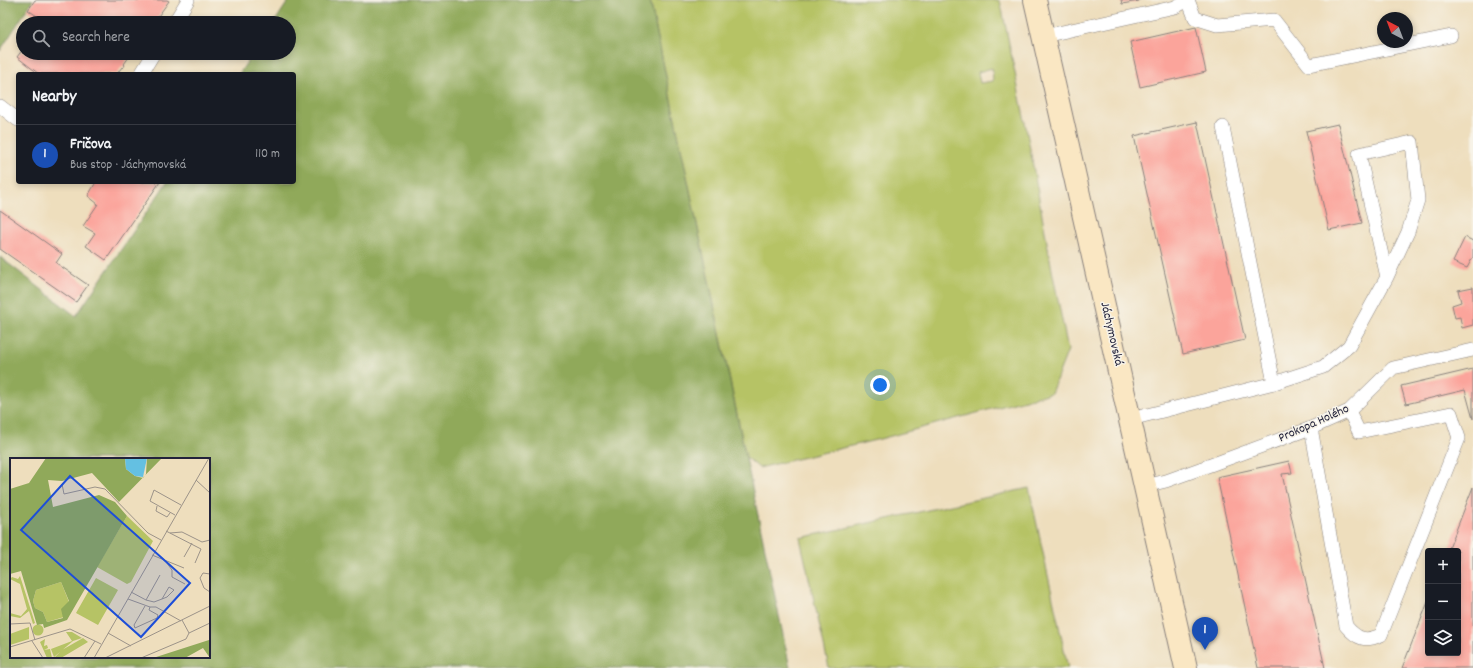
<!DOCTYPE html>
<meta charset="utf-8">
<style>
:root{--surface:#171b24;--page:#20242c;--text:#f1f3f6;--muted:#9ea1a6;--line:#363941;--accent:#1a73e8}
body{margin:0;font-family:Dekko,sans-serif;background:var(--page);color:var(--text)}
.controls{position:absolute;right:12px;bottom:12px;display:grid;overflow:hidden;border-radius:4px;box-shadow:0 2px 6px #0003}
.controls button{width:36px;height:36px;display:grid;place-items:center;padding:0;border:0;border-bottom:1px solid var(--line);background:var(--surface);color:var(--text);font:20px sans-serif}
.compass{position:absolute;left:1377px;top:12px;width:36px;height:36px;border-radius:50%;background:var(--surface);box-shadow:0 2px 6px #0003;rotate:318deg}
.you{position:absolute;left:880px;top:385px;width:14px;height:14px;margin:-10px;border:3px solid #fff;border-radius:50%;background:#1a73e8;box-shadow:0 0 0 6px #1a73e833}
.badge{display:grid;place-items:center;width:26px;height:26px;border-radius:50%;background:var(--accent);color:#fff;font-size:13px;font-weight:700}
.pin{position:absolute;translate:-50% -33px;filter:drop-shadow(0 1px 2px #0008)}
.pin::after{content:'';position:absolute;top:21px;width:14px;height:12px;background:inherit;clip-path:polygon(0 0,100% 0,50% 100%)}
.list{margin:0;padding:0;list-style:none}
h2{display:flex;justify-content:space-between;align-items:center;height:52px;margin:0;padding:0 16px;font-size:17px}
h2 small{font-size:13px;font-weight:400;color:var(--muted)}
.list li{display:grid;grid-template-columns:26px 1fr auto;gap:12px;align-items:center;box-sizing:border-box;height:60px;padding:0 16px;border-top:1px solid var(--line)}
.list b{display:block;font-size:15px;white-space:nowrap}
.list p{margin:0;font-size:13px;white-space:nowrap;color:var(--muted)}
.list em{font-size:13px;font-style:normal;color:var(--muted)}
.icon{flex:none;width:22px;height:22px;fill:none;stroke:currentColor;stroke-width:2;stroke-linecap:round;stroke-linejoin:round}
.map{position:relative;flex:none;width:1473px;height:668px;overflow:hidden}
.search{position:absolute;background:var(--surface);box-shadow:0 2px 6px #0003;left:16px;top:16px;width:280px;height:44px;display:flex;align-items:center;gap:10px;box-sizing:border-box;padding:0 14px;border-radius:22px;color:var(--muted);font-size:15px}
.panel{position:absolute;background:var(--surface);box-shadow:0 2px 6px #0003;left:16px;top:72px;width:280px;height:112px;border-radius:4px}
.map>svg:first-child{display:block}
.green{fill:#b6c365;stroke:#6c7250;fill-rule:evenodd}
.forest{fill:#90a95a;stroke:#59664a;fill-rule:evenodd}
.building{fill:#fba49b}
.lines{fill:none;stroke-linecap:round;stroke-linejoin:round}
.lane-casing{stroke:#88807c;stroke-width:14}
.secondary-casing{stroke:#88807c;stroke-width:24}
.lane{stroke:#fff;stroke-width:13}
.secondary{stroke:#fae7c3;stroke-width:22}
.labels{text-anchor:middle;dominant-baseline:central;stroke-width:3;stroke-linejoin:round;paint-order:stroke}
.street-label{font-size:13px;fill:#22223b;stroke:#f7f3e8}
.inset-road{fill:none;stroke:#9c9389;stroke-width:1}
.view{fill:#1d4ed8;fill-opacity:0.15;stroke:#1d4ed8;stroke-width:2}
.inset-edge{fill:none;stroke:#22223b;stroke-width:2}
</style>
<div class="map">
<svg width="1473" height="668" viewBox="0 0 1473 668">
<rect width="100%" height="100%" fill="#f7f3e8"/>
<filter id="ink" filterUnits="userSpaceOnUse"><feTurbulence type="fractalNoise" baseFrequency=".025" numOctaves="2"/><feDisplacementMap in="SourceGraphic" scale="8" xChannelSelector="R" yChannelSelector="G"/><feConvolveMatrix kernelMatrix="1 2 1 2 8 2 1 2 1" color-interpolation-filters="sRGB"/></filter>
<filter id="wash" filterUnits="userSpaceOnUse"><feTurbulence type="fractalNoise" baseFrequency=".012" numOctaves="4" result="noise"/><feDisplacementMap in="SourceGraphic" scale="16" xChannelSelector="R" yChannelSelector="G"/><feGaussianBlur stdDeviation="0.9" result="paint"/><feColorMatrix in="noise" values="0 0 0 0 0 0 0 0 0 0 0 0 0 0 0 0 0 1.4 0 .05"/><feComposite in="paint" operator="in"/></filter>
<g filter="url(#wash)">
<rect width="100%" height="100%" fill="#eedebd"/>
<g class="green">
<path d="M650,0H999L1001,4L1026,127L1052,270L1068,350L1051,393L880,439L759,468L746,457ZM992,68L993,81L980,83L978,72Z"/>
<path d="M1029,488L1068,668H829L800,538Z"/>
</g>
<g class="forest">
<path d="M0,0H33L0,51Z"/>
<path d="M289,0H650L790,668H0V257L76,316L167,182H294V74H239L253,53H289V23H274ZM11,459H209V657H11Z"/>
</g>
<g id="blocks">
<g class="building">
<path d="M35,0H167L169,1L154,22L156,23H41L43,20L28,10Z"/>
<path d="M1121,0H1139V1L1122,4Z"/>
<path d="M1196,27L1206,72L1140,87L1130,42Z"/>
<path d="M23,49V53H132L124,64L125,65L123,68L122,67L117,74H39L17,57Z"/>
<path d="M1197,122L1245,340L1183,354L1134,136Z"/>
<path d="M1338,124L1362,223L1329,230L1306,131Z"/>
<path d="M96,182H160L106,260L86,246L95,233L83,226L98,204L88,196Z"/>
<path d="M0,210L62,254L56,263L88,285L76,302L0,249Z"/>
<path d="M1465,237L1473,241V257L1467,268L1453,262Z"/>
<path d="M1473,287V325L1462,328L1460,317L1455,318L1452,305L1461,302L1458,290Z"/>
<path d="M1473,369V419L1465,390L1406,404L1401,386Z"/>
<path d="M1289,461L1292,473L1282,474L1325,668H1258L1217,477Z"/>
<path d="M1473,487V668H1402L1428,602V653H1458V551H1448Z"/>
</g>
</g>
</g>
<g filter="url(#ink)">
<use href="#blocks" fill-opacity="0" stroke="#88807c" stroke-width="1"/>
<g class="lines">
<defs>
<g id="lane">
<path d="M1188,0L1195,18L1217,25L1274,20L1309,65L1451,36"/>
<path d="M174,23L188,0"/>
<path d="M1044,36L1175,7L1188,0"/>
<path d="M141,74L154,53"/>
<path d="M0,106L18,120"/>
<path d="M1274,383L1323,367L1349,346L1387,277L1408,232L1418,200L1412,142L1359,154L1387,277"/>
<path d="M1131,419L1274,383L1223,127"/>
<path d="M1311,428L1346,626C1357,639 1365,642 1381,635L1459,438L1451,413L1359,432L1349,411"/>
<path d="M1145,486L1166,481L1216,463L1311,428L1349,411L1393,368L1473,350"/>
</g>
<path id="secondary" d="M1035,0L1186,668"/>
</defs>
<use href="#lane" class="lane-casing"/>
<use href="#secondary" class="secondary-casing"/>
<use href="#lane" class="lane"/>
<use href="#secondary" class="secondary"/>
</g>
</g>
<g class="labels">
<g class="street-label">
<text transform="translate(1111 334) rotate(77)">Jáchymovská</text>
<text transform="translate(1314 424) rotate(-24)">Prokopa Holého</text>
</g>
</g>
<g transform="translate(10 458)">
<rect width="200" height="200" fill="#eedebd"/>
<path d="M117,58L143,83L121,124L117,126L87,109ZM10,118L25,165L23,166L19,153L10,160L0,158V155L11,158L17,151L10,126L0,121L2,119L8,121ZM86,120L108,132L88,167L66,155ZM51,124L59,144L54,159L37,164L33,154L25,150L23,143L26,132ZM22.5 172a5.5 5.5 0 1 1 11 0a5.5 5.5 0 1 1-11 0ZM19,169V181L0,187V176ZM56,174H62L72,180L63,183L44,199L41,191L62,183ZM73,180L78,184L51,200H44L52,192ZM35,181L34,188L37,187L38,190L34,192L40,191L42,200H37L30,184Z" fill="#b6c365"/>
<path d="M36,0H115L116,11L125,18L133,20L136,16L137,0H152L109,44L82,15L52,23L38,22L43,49L89,37L105,44L117,58L57,162L34,170L33,166L27,167L11,113L0,116V31L19,25ZM51,124L59,143L51,151L53,160L37,164L33,154L25,150L23,143L26,132ZM199,182L200,200L193,190L175,200H143Z" fill="#90a95a" fill-rule="evenodd"/>
<path d="M115,0H137L133,19L125,18L116,11Z" fill="#64c0e2"/>
<path class="inset-road" d="M186,22L200,35M52,26L54,36L85,29L95,31L138,75L151,82M147,48L146,53L157,59L160,55M165,57L140,43L144,32L171,47M156,73L191,91L185,105M160,75L172,74L192,84L200,82M142,97L174,110M174,99L182,85M156,104L162,112V119L175,126M200,116L193,115L190,120L194,130L200,134M121,134L136,142L150,117M118,141L140,149H146L171,163M136,142L144,144L152,141L157,139L164,132L159,129L152,141M135,148L124,167L125,170L147,160L148,157L139,152L140,149M172,162L179,175M0,166L20,165L25,182M98,175L121,188M22,183L33,200M0,189L60,171L91,186M74,200L85,183M84,200L199,0M95,200L200,148M131,200L176,181L179,175L200,165"/>
<path class="view" d="M60,18L180,125L131,179L11,72Z"/>
<rect width="200" height="200" class="inset-edge"/>
</g>
</svg>
<div class="controls">
<button>+</button>
<button>−</button>
<button><svg class="icon" aria-label="layers" viewBox="0 0 24 24"><path d="M12 4l9 5-9 5-9-5zM3 14l9 5 9-5"/></svg></button>
</div>
<svg class="compass" viewBox="-18 -18 36 36"><path d="M0-13l5 13h-10z" fill="#e53935"/><path d="M0 13l5-13h-10z" fill="#9ea1a6"/></svg>
<div class="you"></div>
<div class="pin badge" style="left:1205px;top:650px;background:#1a4fb4">1</div>
<div class="search"><svg class="icon" aria-label="search" viewBox="0 0 24 24"><circle cx="10" cy="10" r="6"/><path d="M15 15l6 6"/></svg>Search here</div>
<section class="panel">
<h2>Nearby<small></small></h2>
<ul class="list">
<li><span class="badge" style="background:#1a4fb4">1</span><div><b>Fričova</b><p>Bus stop · Jáchymovská</p></div><em>110 m</em></li>
</ul>
</section>
</div>
